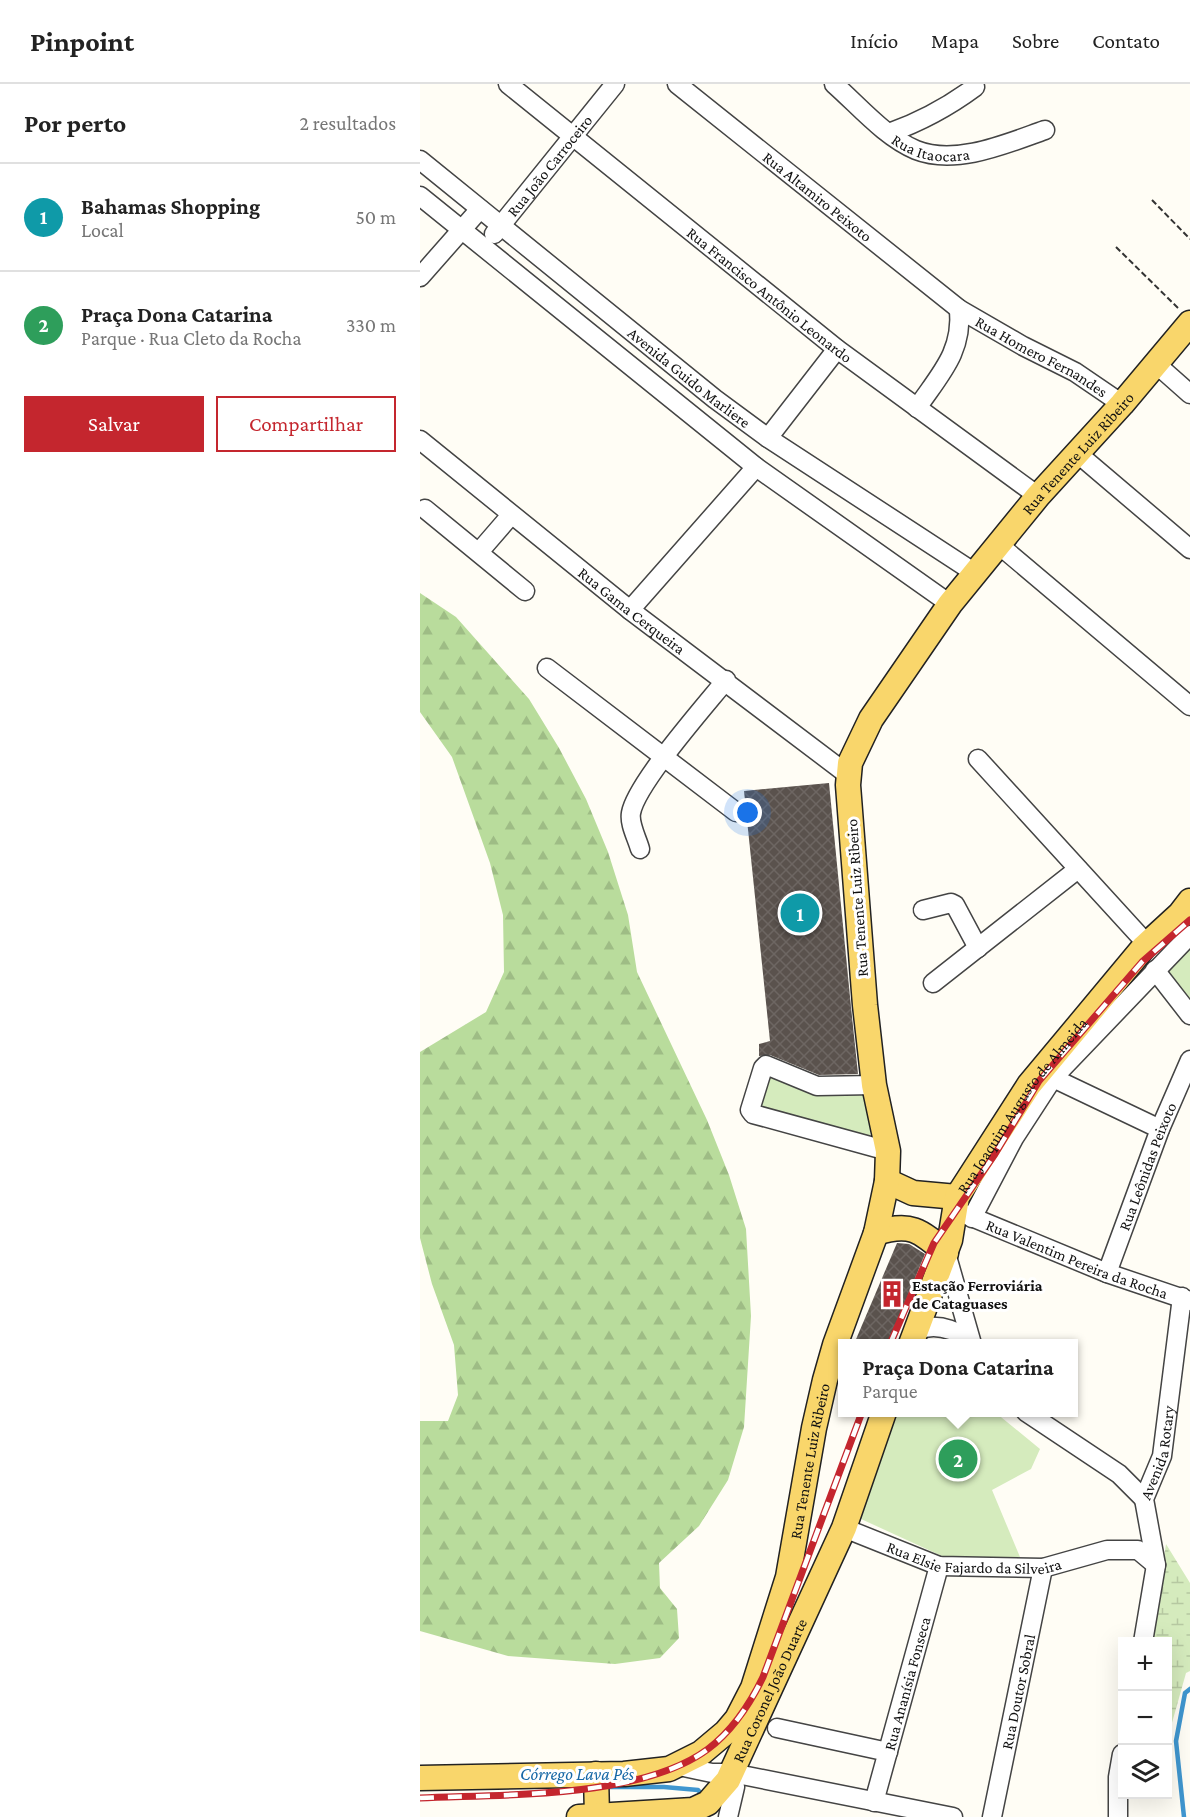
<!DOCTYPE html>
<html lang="pt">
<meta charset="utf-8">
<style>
:root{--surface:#fff;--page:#f2f2f2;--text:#222;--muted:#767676;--line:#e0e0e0;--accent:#c4262e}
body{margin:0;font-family:"Crimson Pro",serif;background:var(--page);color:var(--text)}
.controls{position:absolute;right:18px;bottom:18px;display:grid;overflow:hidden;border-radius:0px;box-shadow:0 6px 24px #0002}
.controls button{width:54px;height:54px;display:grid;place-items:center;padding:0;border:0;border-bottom:2px solid var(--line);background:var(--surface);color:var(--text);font:30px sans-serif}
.you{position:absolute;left:328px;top:729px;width:21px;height:21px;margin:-15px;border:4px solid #fff;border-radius:50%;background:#1a73e8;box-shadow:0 0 0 9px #1a73e833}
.badge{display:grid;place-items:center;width:39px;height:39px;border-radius:50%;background:var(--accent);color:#fff;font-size:20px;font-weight:700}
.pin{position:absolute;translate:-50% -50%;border:3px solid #fff;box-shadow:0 2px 6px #0006}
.popup{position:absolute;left:418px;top:1255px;width:240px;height:78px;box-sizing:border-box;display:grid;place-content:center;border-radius:0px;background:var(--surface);filter:drop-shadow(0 2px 4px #0005);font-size:20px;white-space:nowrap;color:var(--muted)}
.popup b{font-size:22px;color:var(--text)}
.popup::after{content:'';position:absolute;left:50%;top:100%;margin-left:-12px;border:12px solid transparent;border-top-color:var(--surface)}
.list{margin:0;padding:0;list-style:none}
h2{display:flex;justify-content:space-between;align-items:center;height:78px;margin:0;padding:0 24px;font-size:26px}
h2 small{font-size:20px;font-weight:400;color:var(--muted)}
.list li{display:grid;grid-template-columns:39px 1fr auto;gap:18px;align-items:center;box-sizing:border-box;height:108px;padding:0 24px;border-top:2px solid var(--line)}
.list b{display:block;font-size:22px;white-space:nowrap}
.list p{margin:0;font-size:20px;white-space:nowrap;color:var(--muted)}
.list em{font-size:20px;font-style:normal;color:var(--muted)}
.actions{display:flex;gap:12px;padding:18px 24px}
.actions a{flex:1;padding:14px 0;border:2px solid var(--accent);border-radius:0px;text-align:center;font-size:21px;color:var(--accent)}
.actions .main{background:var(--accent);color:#fff}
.icon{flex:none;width:33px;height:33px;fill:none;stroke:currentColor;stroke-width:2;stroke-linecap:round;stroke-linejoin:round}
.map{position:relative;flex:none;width:770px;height:1733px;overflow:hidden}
header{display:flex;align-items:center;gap:36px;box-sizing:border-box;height:84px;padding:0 30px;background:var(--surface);border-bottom:2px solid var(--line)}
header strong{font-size:28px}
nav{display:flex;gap:33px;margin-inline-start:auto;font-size:21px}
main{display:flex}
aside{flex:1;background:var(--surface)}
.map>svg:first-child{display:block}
.grass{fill:#d5ebbd}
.forest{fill:url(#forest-firs)}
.wetland{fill:url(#wetland-marsh)}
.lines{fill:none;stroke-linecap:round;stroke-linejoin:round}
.stream{stroke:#3f96cf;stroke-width:4.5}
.building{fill:url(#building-cross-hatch)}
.minor-casing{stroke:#444;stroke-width:21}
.major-casing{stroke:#222;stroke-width:27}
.path{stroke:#333;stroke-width:2;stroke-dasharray:6 3;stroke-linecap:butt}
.minor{stroke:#fff;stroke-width:18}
.major{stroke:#f9d66b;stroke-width:24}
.rail-casing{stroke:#c4262e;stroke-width:7}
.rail{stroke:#fff;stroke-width:4.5;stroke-dasharray:14;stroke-linecap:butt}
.labels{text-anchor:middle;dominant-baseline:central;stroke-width:6;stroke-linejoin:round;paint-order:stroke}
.street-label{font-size:16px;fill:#111;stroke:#fff}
.poi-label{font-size:16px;font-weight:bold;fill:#111;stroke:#fff;text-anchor:start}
.water-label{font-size:18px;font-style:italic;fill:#1768a6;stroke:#fff}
</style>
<header>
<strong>Pinpoint</strong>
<nav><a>Início</a><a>Mapa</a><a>Sobre</a><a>Contato</a></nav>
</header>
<main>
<aside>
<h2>Por perto<small>2 resultados</small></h2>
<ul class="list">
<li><span class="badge" style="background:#0f9aa8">1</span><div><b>Bahamas Shopping</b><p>Local</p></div><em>50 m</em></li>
<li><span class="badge" style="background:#2e9e5b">2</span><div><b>Praça Dona Catarina</b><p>Parque · Rua Cleto da Rocha</p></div><em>330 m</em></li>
</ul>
<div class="actions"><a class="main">Salvar</a><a>Compartilhar</a></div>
</aside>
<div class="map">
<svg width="770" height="1733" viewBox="0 0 770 1733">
<defs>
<pattern id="forest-firs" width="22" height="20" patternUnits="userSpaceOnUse" patternTransform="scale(1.5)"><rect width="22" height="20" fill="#b9dc9c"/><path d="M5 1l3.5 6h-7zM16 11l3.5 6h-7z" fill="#9ebc85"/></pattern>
<pattern id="wetland-marsh" width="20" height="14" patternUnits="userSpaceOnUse" patternTransform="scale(1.5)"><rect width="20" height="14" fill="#d5ebbd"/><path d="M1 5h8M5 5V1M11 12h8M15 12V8" fill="none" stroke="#b6c8a1"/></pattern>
<pattern id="building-cross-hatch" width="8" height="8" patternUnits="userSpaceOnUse" patternTransform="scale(1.5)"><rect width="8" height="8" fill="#5a524d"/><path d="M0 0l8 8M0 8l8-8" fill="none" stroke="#6d6662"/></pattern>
</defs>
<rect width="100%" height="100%" fill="#fffdf5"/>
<g class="grass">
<path d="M770,863V919L745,887Z"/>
<path d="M346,989L447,1004L451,1035L450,1057L336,1022Z"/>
<path d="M475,1329H576L620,1365L611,1385L572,1406L600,1473H524L441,1435Z"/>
</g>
<path class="forest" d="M0,509L36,533L109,615L139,664L166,715L188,768L208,831L217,888L287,1036L309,1091L326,1145L331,1232L324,1343L308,1396L279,1442L239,1479L240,1504L257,1525L259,1554L240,1574L195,1580L88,1572L0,1547V1337H28L38,1311L34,1261L12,1200L0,1154V968L66,928L84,888L83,831L70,779L32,673L0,628Z"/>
<path class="wetland" d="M746,1460L770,1499V1587L766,1589L748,1653V1558H731Z"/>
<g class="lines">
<g class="stream">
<path d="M147,1703H168"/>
<path d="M183,1703H244L278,1706L283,1712"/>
<path d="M764,1733L756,1657L765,1609L770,1605"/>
</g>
</g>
<g class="building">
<path d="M409,699L431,923L438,990L399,991L350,971L339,972V960L350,957L324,707Z"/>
<path d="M477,1159L489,1160L505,1170L468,1260H434Z"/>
</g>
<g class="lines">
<defs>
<g id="minor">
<path id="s1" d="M88,0L417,265L618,412"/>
<path id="s2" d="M257,0L539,225L603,262L655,288L702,320"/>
<path id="s3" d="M414,0C439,22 465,53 496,66C536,82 588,59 625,46"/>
<path d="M469,49C500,38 528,23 555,3L553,0"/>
<path id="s4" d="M0,76L295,315L348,354L555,489"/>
<path d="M0,112L336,383L530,520"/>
<path id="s5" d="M74,150L195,0"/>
<path d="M0,193L60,125"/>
<path d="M735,279L770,310"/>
<path d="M497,324C520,290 543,268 539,225"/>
<path d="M348,354L417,265"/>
<path id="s6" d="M0,356L210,526L427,690"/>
<path d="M657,369L770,465"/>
<path d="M5,425L105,507"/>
<path d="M578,460L770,622"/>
<path d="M59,468L91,431"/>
<path d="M210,526L336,383"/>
<path d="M127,584L316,728"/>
<path d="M558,675L727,860"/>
<path d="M220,765C217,754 209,740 211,729C216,700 285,622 306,596"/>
<path d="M503,826L531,819L535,821L558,864"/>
<path d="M735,886L770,931"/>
<path d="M513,899L658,785"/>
<path d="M633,994L740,1045"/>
<path d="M454,1001L397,1002L346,981L343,984L330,1026L333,1030L468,1067"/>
<path id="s7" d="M542,1129L687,1189L770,1217"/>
<path d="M552,1134L594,1054L633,994L770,851"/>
<path d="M526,1169L552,1260"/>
<path id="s8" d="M687,1189L740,1045L770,976"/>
<path d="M496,1247C514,1238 533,1245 549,1255"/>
<path d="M606,1328L699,1390L724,1415"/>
<path id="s9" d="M424,1444L519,1482L623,1484L687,1466H718L736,1481"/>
<path id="s10" d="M723,1558L736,1481L724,1415L742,1372L762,1213"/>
<path d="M357,1644L468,1668"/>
<path d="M259,1682L292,1689H312L533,1733"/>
<path d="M308,1696L315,1703L308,1733"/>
<path id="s11" d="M454,1718L519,1482"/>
<path id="s12" d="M572,1733L623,1484"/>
<path d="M698,1733V1693L702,1670"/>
</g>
<g id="major">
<path d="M467,1097L493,1109L537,1113"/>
<path d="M456,1149C490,1138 500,1146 526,1169"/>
<path id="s13" d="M491,1260L530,1156L537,1113L609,1001L724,863L760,830L770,817"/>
<path d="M176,1690L177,1732"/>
<path id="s14" d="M0,1694L204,1690L249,1685L281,1669L306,1648L317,1635L333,1604L368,1493L394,1344L405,1296L415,1261L456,1149L467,1097L468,1067L454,1001L445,921L428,701L430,679L451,635L530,520L618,412L702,320L770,239"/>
<path id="s15" d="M159,1733L273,1726L288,1719L308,1696L424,1444L464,1328"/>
</g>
</defs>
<use href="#minor" class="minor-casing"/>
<use href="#major" class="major-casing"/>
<g class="path">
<path d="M732,116L770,155"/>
<path d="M696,163L758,224"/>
</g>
<use href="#minor" class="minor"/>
<use href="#major" class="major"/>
<defs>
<g id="rail">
<path d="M470,1260L514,1159L575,1070L619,997L722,878L770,836"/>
<path d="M0,1714C82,1710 221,1715 288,1665C313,1646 330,1620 343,1593L442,1328"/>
</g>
</defs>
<use href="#rail" class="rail-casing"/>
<use href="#rail" class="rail"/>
</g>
<defs>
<symbol id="building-bare" viewBox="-9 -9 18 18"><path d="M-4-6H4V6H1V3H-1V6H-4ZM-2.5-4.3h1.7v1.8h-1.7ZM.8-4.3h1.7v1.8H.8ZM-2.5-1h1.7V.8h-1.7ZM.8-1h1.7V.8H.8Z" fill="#c4262e" stroke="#fff" stroke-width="2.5" paint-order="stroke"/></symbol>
</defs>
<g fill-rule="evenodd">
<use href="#building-bare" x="453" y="1191" width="38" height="38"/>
</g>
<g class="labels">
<g class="street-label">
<text stroke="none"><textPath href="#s3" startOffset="120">Rua Itaocara</textPath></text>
<text stroke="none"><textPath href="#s5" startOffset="88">Rua João Carroceiro</textPath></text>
<text stroke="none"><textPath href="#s2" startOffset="180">Rua Altamiro Peixoto</textPath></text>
<text stroke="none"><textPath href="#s1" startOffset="336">Rua Francisco Antônio Leonardo</textPath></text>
<text stroke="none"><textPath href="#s2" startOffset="456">Rua Homero Fernandes</textPath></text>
<text stroke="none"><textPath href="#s4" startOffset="346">Avenida Guido Marliere</textPath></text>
<text stroke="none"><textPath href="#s14" startOffset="1702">Rua Tenente Luiz Ribeiro</textPath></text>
<text stroke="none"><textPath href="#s6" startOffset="272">Rua Gama Cerqueira</textPath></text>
<text transform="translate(437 814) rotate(-94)">Rua Tenente Luiz Ribeiro</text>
<text stroke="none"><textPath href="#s13" startOffset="267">Rua Joaquim Augusto de Almeida</textPath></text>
<text stroke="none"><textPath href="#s8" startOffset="114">Rua Leônidas Peixoto</textPath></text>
<text stroke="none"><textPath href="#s7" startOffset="124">Rua Valentim Pereira da Rocha</textPath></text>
<text stroke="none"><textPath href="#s10" startOffset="194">Avenida Rotary</textPath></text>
<text stroke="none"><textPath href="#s14" startOffset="604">Rua Tenente Luiz Ribeiro</textPath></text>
<text stroke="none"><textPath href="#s9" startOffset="136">Rua Elsie Fajardo da Silveira</textPath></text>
<text stroke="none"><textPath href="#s11" startOffset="123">Rua Ananísia Fonseca</textPath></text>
<text stroke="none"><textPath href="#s15" startOffset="260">Rua Coronel João Duarte</textPath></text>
<text stroke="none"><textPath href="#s12" startOffset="128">Rua Doutor Sobral</textPath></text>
</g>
<g class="poi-label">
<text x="492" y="1201">Estação Ferroviária<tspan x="492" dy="18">de Cataguases</tspan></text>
</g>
<g class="water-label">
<text x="157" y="1690">Córrego Lava Pés</text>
</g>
</g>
</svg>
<div class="controls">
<button>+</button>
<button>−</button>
<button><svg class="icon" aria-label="layers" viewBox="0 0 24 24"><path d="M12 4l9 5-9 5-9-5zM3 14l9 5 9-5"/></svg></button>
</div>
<div class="you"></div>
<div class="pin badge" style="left:380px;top:829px;background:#0f9aa8">1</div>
<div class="pin badge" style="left:538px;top:1375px;background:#2e9e5b">2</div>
<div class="popup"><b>Praça Dona Catarina</b>Parque</div>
</div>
</main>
